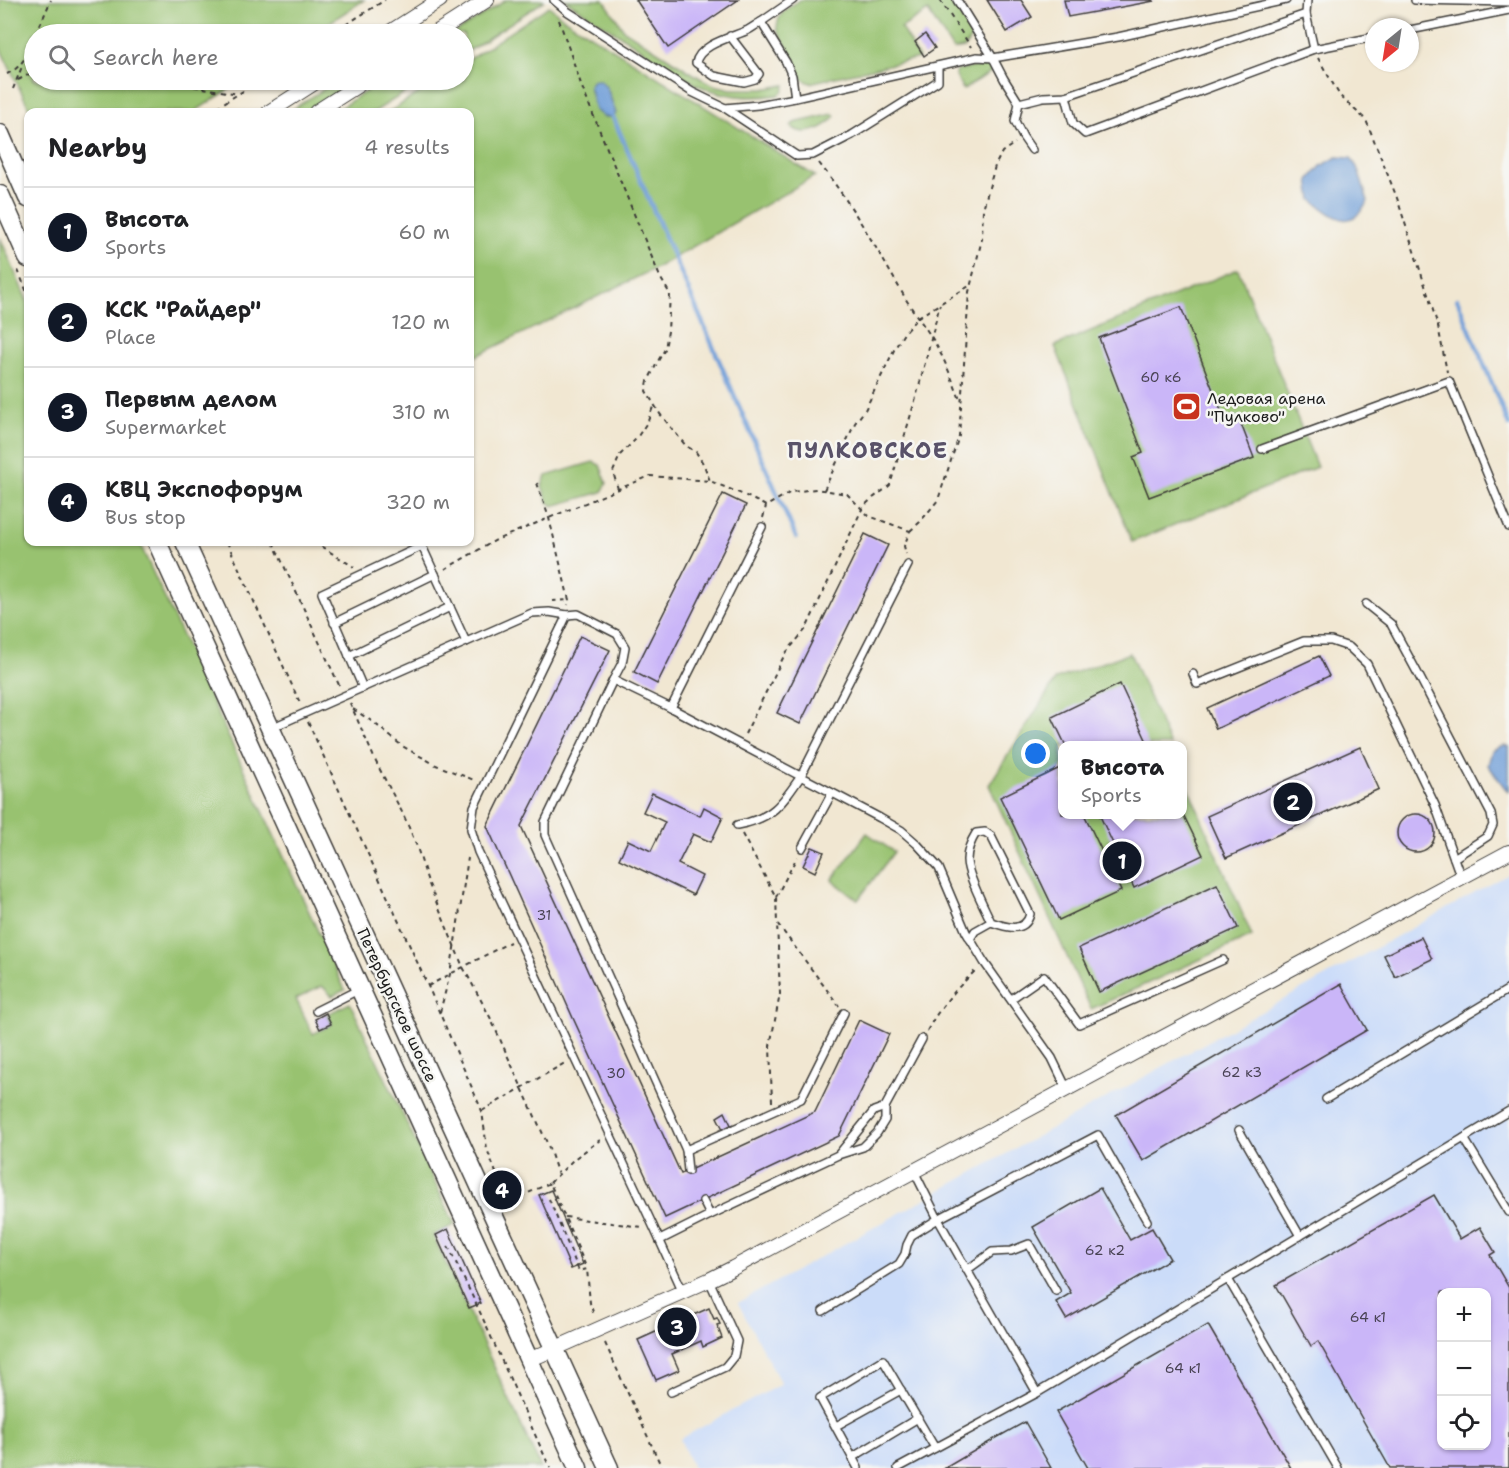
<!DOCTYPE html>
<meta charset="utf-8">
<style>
:root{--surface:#fff;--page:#f2f2f2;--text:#202124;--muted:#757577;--line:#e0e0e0;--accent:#111827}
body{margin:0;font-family:"Shantell Sans",sans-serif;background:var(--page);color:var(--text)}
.controls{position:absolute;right:18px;bottom:18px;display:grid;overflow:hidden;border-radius:12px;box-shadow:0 2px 4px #0004}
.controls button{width:54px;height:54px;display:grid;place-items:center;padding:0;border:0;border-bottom:2px solid var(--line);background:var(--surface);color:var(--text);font:30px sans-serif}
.compass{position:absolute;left:1365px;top:18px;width:54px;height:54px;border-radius:50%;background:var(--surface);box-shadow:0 2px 4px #0004;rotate:210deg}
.you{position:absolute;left:1036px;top:754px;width:21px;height:21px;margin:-15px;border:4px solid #fff;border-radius:50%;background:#1a73e8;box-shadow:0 0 0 9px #1a73e833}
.badge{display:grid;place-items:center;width:39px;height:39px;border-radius:50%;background:var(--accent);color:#fff;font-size:20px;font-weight:700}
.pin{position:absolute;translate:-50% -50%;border:3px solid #fff;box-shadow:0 2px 6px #0006}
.popup{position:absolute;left:1058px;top:741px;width:129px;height:78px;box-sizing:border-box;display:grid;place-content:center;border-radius:12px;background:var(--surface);filter:drop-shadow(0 2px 4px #0005);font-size:20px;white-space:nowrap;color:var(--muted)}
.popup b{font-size:22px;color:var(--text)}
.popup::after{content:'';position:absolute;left:50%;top:100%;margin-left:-12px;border:12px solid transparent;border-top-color:var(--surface)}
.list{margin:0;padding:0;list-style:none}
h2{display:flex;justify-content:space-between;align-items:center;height:78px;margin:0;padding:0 24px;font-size:26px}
h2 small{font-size:20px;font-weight:400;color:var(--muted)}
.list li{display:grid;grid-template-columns:39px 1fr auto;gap:18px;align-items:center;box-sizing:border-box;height:90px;padding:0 24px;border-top:2px solid var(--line)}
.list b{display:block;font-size:22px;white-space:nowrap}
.list p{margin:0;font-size:20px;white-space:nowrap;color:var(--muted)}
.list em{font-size:20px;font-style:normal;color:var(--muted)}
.icon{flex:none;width:33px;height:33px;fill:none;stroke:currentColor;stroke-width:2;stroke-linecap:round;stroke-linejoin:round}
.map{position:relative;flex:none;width:1509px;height:1468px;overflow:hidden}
.search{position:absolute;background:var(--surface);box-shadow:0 2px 4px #0004;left:24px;top:24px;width:450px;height:66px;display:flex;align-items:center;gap:15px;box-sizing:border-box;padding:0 21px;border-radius:33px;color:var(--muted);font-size:22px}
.panel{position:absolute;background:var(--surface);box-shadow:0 2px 4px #0004;left:24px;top:108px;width:450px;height:438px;border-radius:12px}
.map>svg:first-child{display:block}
.built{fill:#cbdcf9;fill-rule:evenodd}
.green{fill:#98c26f;stroke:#5a6f46;stroke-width:1.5}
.water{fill:#6f9ed8;stroke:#465d7a;stroke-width:1.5}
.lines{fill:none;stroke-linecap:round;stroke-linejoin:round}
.stream{stroke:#6f9ed8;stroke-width:4.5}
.building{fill:#cab6f8;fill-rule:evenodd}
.lane-casing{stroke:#3c3a37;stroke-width:10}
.street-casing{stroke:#3c3a37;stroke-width:16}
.secondary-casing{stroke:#3c3a37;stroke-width:21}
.path{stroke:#3c3a37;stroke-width:2;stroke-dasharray:4.5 4.5;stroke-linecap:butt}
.lane{stroke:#fff;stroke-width:7}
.street{stroke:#fff;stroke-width:14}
.secondary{stroke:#fff;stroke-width:18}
.labels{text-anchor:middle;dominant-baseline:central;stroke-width:5;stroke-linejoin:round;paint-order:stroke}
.number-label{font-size:14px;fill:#484253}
.poi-label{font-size:16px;fill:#1c1c1c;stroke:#f6f6f2;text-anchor:start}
.street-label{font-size:16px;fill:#1c1c1c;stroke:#f6f6f2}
.district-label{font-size:22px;font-weight:bold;letter-spacing:1.5px;fill:#595269;stroke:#f6f6f2}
</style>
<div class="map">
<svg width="1509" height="1468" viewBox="0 0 1509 1468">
<rect width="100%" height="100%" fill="#f6f6f2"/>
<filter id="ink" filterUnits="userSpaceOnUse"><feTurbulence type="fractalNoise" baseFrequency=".0167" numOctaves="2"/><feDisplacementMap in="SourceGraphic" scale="12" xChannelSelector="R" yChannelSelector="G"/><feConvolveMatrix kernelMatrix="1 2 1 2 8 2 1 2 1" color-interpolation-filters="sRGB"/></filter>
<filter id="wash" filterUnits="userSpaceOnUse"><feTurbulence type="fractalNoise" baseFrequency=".008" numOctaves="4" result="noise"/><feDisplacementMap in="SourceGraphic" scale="24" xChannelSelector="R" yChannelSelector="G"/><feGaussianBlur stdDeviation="1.35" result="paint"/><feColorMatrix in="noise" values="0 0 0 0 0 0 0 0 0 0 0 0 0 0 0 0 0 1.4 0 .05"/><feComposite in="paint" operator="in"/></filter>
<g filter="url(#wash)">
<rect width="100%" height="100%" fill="#f1e7d2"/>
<path class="built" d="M1509,874V1468H693L680,1439L781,1384L738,1303ZM1442,1292H1486V1446H1442Z"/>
<g class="green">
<path d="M0,0H364L312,34H34V80H244L194,112H31L0,48Z"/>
<path d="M506,0H544V1L464,54V34H453Z"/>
<path d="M565,0H604L624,30L700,78L714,85L731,89H763L785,85C785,90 783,92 779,95C748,99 726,97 697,85Z"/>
<path d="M800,0H951L971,32V38L964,48L953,50L928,11L901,28L919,58L810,83L802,79L797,66L777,29C777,13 788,8 800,0Z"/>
<path d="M549,6L563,18L815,176L656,268L470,359V112H389L439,80H464V63Z"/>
<path d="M987,64L992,68V71L963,90L955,74L956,71Z"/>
<path d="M338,80H357L307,112H288Z"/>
<path d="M384,80H425L374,112H333Z"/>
<path d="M833,114L835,116C827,128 803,139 791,126L794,123Z"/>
<path d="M0,237L28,303V542H139L345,990L332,996L322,986L296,999L313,1034L332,1024L327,1014L350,1003L455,1225L433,1235L541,1468H0Z"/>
<path d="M1238,269L1317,467L1132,542L1055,346Z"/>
<path d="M593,462L600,465L607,483L602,492L553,506L548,502L542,486L546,476Z"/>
<path d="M1130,653L1170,745L1062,746V814H1182V773L1252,936L1091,1009L989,785L1056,679Z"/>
<path d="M867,833L894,852L858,900L832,880Z"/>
</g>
<g class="water">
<path d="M593,80H600L607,88L616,113L613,117H604L595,110L589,86Z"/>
<path d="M1337,157L1351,158L1357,167L1368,201C1350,234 1334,216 1312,200L1309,180L1321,166Z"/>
<path d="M1503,746L1509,747V792H1508L1488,765L1492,751Z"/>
</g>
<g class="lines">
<g class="stream">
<path d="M613,117L796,537"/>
<path d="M1457,299L1509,425"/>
</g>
</g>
<g id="blocks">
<g class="building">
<path d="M636,0H738L668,48Z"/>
<path d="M987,0H1021L1032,17L1007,32Z"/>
<path d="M1064,0H1153L1154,1L1068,17Z"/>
<path d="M925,34L935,48L924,56L915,42Z"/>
<path d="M1181,307L1225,421L1238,416L1254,458L1149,497L1133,457L1143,453L1099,338Z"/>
<path d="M723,494L746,505L657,684L634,672Z"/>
<path d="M865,534L888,545L800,724L777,713Z"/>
<path d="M580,636L610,650L521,826L681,1174L815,1112L859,1020L889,1034L839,1136L665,1218L573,1018L487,826Z"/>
<path d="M1319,656L1329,676L1216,729L1207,708Z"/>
<path d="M1120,684L1149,746H1066L1052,717Z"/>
<path d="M1360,747L1379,789L1226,858L1207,816Z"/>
<path d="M1062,767V814H1084L1121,891L1059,920L1000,797Z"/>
<path d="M652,793L700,816L704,807L723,817L711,842L693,834L678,864L702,876L693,895L619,859L628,840L651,851L665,822L643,812Z"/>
<path d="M1099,814H1183L1203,855L1134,888Z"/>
<circle cx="1416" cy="833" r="19"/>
<path d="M812,847L824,852L815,872L803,866Z"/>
<path d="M1217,884L1238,928L1099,992L1079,948Z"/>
<path d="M1421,937L1432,959L1395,977L1384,955Z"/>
<path d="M1341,984L1367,1030L1143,1161L1116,1115Z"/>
<path d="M326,1013L331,1024L320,1029L315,1019Z"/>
<path d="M725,1112L731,1125L723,1129L717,1117Z"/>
<path d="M1100,1188L1130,1240L1152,1228L1170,1259L1066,1319L1056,1302L1071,1293L1033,1227Z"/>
<path d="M551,1190L583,1264L571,1269L539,1195Z"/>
<path d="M1434,1195L1460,1239L1480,1227L1495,1252L1490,1255L1509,1288V1468H1390L1318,1341L1311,1346L1276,1285ZM1442,1292H1486V1446H1442Z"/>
<path d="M448,1229L481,1303L469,1308L436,1235Z"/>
<path d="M709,1308L714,1319L717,1318L720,1324L717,1325L722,1338L703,1347L701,1341L672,1354L679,1370L656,1380L638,1340Z"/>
<path d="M1208,1325L1291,1468H1088L1056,1412Z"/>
<path d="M1025,1422L1051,1468H945L998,1437Z"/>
</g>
</g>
</g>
<g filter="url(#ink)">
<use href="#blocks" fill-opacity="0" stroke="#3c3a37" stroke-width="1.5"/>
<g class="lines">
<defs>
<g id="lane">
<path d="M554,0L567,11L692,92L725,108L758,105L795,98L977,57L993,58L1118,37L1286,0"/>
<path d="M957,0L993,58L1004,79L1019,103L1043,97L1066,96L1306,14L1307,0"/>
<path d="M1415,0L1509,2"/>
<path d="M761,22L793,0"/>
<path d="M1410,30L1509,10"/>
<path d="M730,36L759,74L755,79L744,82L714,76L696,63C699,44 733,37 748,30C752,28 757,24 761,22L786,62L792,76L795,98"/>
<path d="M1314,49L1374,37"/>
<path d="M1066,96L1073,123L1085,134L1314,49L1306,14"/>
<path d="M1019,103L1015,121L1023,137L1032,150"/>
<path d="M725,108L797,156L813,155L852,135L938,81V66"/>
<path d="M1262,449L1449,381L1509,527"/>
<path d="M1366,604L1391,624L1417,672L1491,814L1493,825L1488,836L1454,858"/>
<path d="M567,615L474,807L471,829L478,852L654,1228L683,1292"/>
<path d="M334,623L435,574"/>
<path d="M349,656L450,607"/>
<path d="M1193,674L1197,684L1304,641H1331L1349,647L1367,664L1435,805L1461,878"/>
<path d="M613,680L671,708L880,818L901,830L917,844L939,868L966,932L984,962L1052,1058L1067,1089"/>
<path d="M363,688L322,593L422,546L466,642"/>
<path d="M671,708L762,527"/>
<path d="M271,728L532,613L549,612L567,615L578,614L617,634L625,647L622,663L613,680L545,822V835L686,1150L801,1099L844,1013"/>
<path d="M737,825C772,819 782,804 801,776L908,565"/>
<path d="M802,848L832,793"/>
<path d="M970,939L975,931L991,922C1005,927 1025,934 1030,914L991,836L985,832L976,833C971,841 967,850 967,860C967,875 984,906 991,922"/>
<path d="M1011,999L1044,976L1079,1024L1223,960"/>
<path d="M316,1011L358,990"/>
<path d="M1326,1099L1509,989"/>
<path d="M1239,1130L1300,1236"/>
<path d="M1464,1138L1509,1212"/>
<path d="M686,1150L688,1171"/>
<path d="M839,1154L874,1111L885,1107L922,1039"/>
<path d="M914,1171L938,1219L1037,1393"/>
<path d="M703,1201L710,1215"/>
<path d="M660,1240L710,1215L838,1155L863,1147L877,1133L885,1120V1107"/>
<path d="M967,1270L992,1252L1011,1251L1029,1244L1056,1291"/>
<path d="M1228,1279L1338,1468"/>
<path d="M823,1311L899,1264L905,1254L907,1245L912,1235L938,1219L1098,1135L1147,1221"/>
<path d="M671,1392L725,1367L734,1356L737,1341L709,1280"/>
<path d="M836,1426L901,1390"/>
<path d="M853,1457L918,1418"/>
<path d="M858,1468L820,1398L883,1360L935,1448"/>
<path d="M898,1468L1037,1393L1509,1111"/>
</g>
<g id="street">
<path d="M387,34L440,0"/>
<path d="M434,34L487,0"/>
<path d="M269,112L319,80"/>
<path d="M316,112L366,80"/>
<path d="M529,1360L709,1280L733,1268L1509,852"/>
</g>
<g id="secondary">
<path d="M0,134L28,198"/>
<path d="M0,195L28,258"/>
<path d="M157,542L578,1468"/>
<path d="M185,542L609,1468"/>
</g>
</defs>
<use href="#lane" class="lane-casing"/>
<use href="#street" class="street-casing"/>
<use href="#secondary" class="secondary-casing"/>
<g class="path">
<path d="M940,0L971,47"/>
<path d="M559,20L583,90L660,277L670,294L668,331L665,349L658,361L648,381L646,391L660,414L686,446L696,452L704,465L710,481"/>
<path d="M36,34L51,0"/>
<path d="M331,34L385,0"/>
<path d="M1318,58L1340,96L1366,120L1397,198L1438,326L1447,372"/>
<path d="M7,74C23,67 27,54 34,39"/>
<path d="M18,80L34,72"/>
<path d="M168,80L186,85L238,94"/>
<path d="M13,89L23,64"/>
<path d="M209,112L261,80"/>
<path d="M819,163C854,207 879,253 907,301C916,316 927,329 935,343C946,362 953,382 961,402"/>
<path d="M18,270L28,295"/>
<path d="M537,483L549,518L569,600L568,605"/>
<path d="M618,489L613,472L620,455L636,439L648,421L654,404"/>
<path d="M824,490L855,423L865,410L894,350L904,333L918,317L971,285"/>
<path d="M763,518L766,506"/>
<path d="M910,531L920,522L938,500L959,436L969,292L982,239L983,209L995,166L1002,152L1015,143"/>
<path d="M227,542L300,703"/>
<path d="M273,542L339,685"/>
<path d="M314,542L354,567"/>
<path d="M445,569L496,540L650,476L710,481L744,495L766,506L791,492L816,489L847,494L869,516L910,531L904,546L906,554"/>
<path d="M552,601L569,600"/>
<path d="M350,703L376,762L404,816L416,844L428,882L463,967L490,1017L522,1088L548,1145L558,1175"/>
<path d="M353,709L373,722L402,746L436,765L474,780"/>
<path d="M308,722L428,986L482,1111L487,1149L501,1186L513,1200L550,1183L587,1269"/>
<path d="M745,734L785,654L806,629L862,509C870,498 880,494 890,485L917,394L940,304"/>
<path d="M742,834L776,897L777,923L839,1006"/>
<path d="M776,897L797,857"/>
<path d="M428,986L510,942"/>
<path d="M440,1012L450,974L468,858"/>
<path d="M927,1031C940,1006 956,989 976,970"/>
<path d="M772,1102L770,1046L780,994L777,923"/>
<path d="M482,1111L565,1063"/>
<path d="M550,1183L574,1159L600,1140"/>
<path d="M549,1199L579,1271L587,1269L590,1303L594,1315"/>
<path d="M565,1217L642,1227"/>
<path d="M448,1246L479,1310L550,1468"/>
<path d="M671,1312L675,1323"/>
<path d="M605,1343L662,1468"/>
</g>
<use href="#lane" class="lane"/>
<use href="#street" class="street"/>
<use href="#secondary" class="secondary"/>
</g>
</g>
<defs>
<symbol id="stadium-square" viewBox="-11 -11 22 22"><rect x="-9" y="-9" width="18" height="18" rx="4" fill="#c8321e" stroke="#f6f6f2"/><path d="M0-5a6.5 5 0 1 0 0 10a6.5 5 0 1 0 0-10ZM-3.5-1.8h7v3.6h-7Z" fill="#fff"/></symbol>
</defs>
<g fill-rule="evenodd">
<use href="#stadium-square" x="1170" y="390" width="33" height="33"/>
</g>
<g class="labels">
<g class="number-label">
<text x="1161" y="377">60 к6</text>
<text x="544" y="915">31</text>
<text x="1242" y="1072">62 к3</text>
<text x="616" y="1073">30</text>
<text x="1105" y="1250">62 к2</text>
<text x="1368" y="1317">64 к1</text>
<text x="1183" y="1368">64 к1</text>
</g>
<g class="poi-label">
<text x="1207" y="398">Ледовая арена<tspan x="1207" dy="18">"Пулково"</tspan></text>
</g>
<g class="street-label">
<text transform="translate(397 1005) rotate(65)">Петербургское шоссе</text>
</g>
<g class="district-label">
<text x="868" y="450">ПУЛКОВСКОЕ</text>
</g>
</g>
</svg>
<div class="controls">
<button>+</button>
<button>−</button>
<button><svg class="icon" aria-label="locate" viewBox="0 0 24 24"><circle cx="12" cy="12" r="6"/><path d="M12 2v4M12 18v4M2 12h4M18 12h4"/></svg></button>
</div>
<svg class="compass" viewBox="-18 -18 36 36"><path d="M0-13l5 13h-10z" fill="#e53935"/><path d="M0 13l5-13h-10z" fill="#757577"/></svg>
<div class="you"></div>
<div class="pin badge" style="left:1122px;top:861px">1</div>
<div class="popup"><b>Высота</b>Sports</div>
<div class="pin badge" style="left:1293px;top:802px">2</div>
<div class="pin badge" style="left:677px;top:1327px">3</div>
<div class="pin badge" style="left:502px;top:1190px">4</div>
<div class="search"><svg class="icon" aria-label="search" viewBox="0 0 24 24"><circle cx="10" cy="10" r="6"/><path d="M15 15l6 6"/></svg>Search here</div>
<section class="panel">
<h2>Nearby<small>4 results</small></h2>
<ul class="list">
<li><span class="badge">1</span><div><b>Высота</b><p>Sports</p></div><em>60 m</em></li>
<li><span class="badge">2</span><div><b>КСК &quot;Райдер&quot;</b><p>Place</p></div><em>120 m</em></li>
<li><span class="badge">3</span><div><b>Первым делом</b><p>Supermarket</p></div><em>310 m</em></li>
<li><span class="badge">4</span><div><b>КВЦ Экспофорум</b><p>Bus stop</p></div><em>320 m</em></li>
</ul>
</section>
</div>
